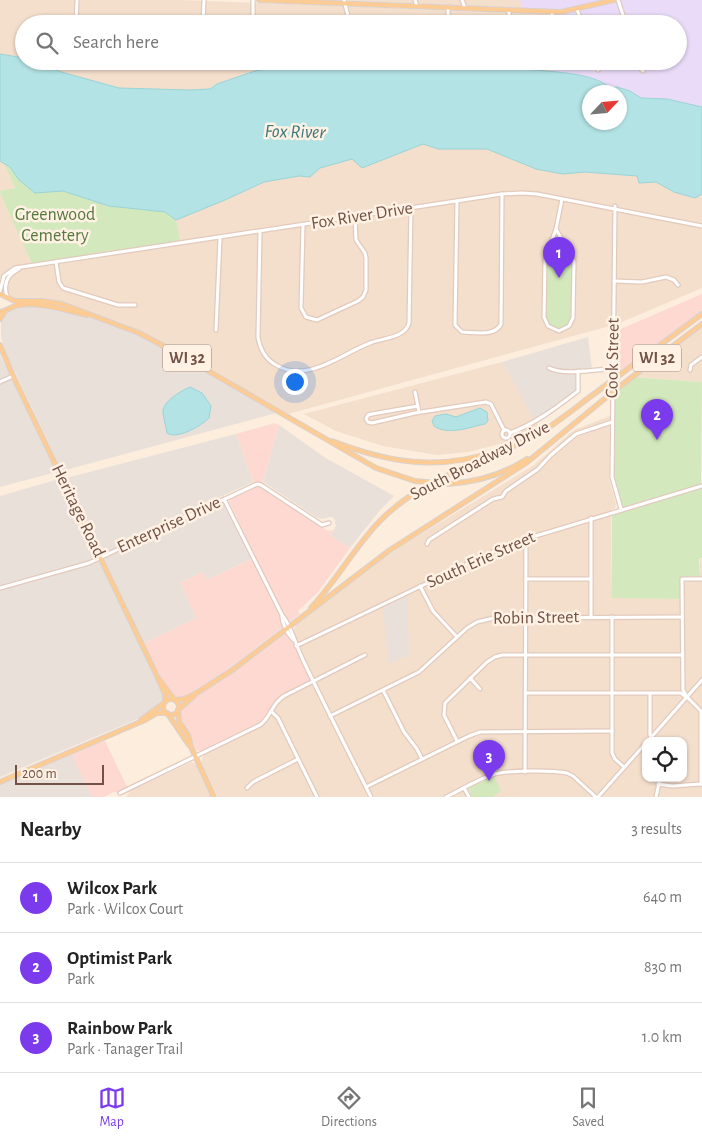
<!DOCTYPE html>
<meta charset="utf-8">
<style>
:root{--surface:#fff;--page:#f6f6f6;--text:#222;--muted:#767676;--line:#e0e0e0;--accent:#7c3aed}
body{margin:0;font-family:"Alegreya Sans",sans-serif;background:var(--page);color:var(--text)}
.controls{position:absolute;right:15px;bottom:15px;display:grid;overflow:hidden;border-radius:10px;box-shadow:0 1px 4px #0004}
.controls button{width:45px;height:45px;display:grid;place-items:center;padding:0;border:0;border-bottom:1px solid var(--line);background:var(--surface);color:var(--text);font:25px sans-serif}
.compass{position:absolute;left:582px;top:85px;width:45px;height:45px;border-radius:50%;background:var(--surface);box-shadow:0 1px 4px #0004;rotate:64deg}
.scale{position:absolute;left:15px;bottom:12px;width:89px;box-sizing:border-box;padding-left:5px;border:2px solid #725146;border-top:0;font-size:14px;line-height:18px;white-space:nowrap;color:#725146;-webkit-text-stroke:4px #fff1e4;paint-order:stroke}
.you{position:absolute;left:294px;top:381px;width:18px;height:18px;margin:-12px;border:4px solid #fff;border-radius:50%;background:#1a73e8;box-shadow:0 0 0 8px #1a73e833}
.badge{display:grid;place-items:center;width:32px;height:32px;border-radius:50%;background:var(--accent);color:#fff;font-size:16px;font-weight:700}
.pin{position:absolute;translate:-50% -41px;filter:drop-shadow(0 1px 2px #0008)}
.pin::after{content:'';position:absolute;top:26px;width:18px;height:15px;background:inherit;clip-path:polygon(0 0,100% 0,50% 100%)}
.list{margin:0;padding:0;list-style:none}
h2{display:flex;justify-content:space-between;align-items:center;height:65px;margin:0;padding:0 20px;font-size:21px}
h2 small{font-size:16px;font-weight:400;color:var(--muted)}
.list li{display:grid;grid-template-columns:32px 1fr auto;gap:15px;align-items:center;box-sizing:border-box;height:70px;padding:0 20px;border-top:1px solid var(--line)}
.list b{display:block;font-size:19px;white-space:nowrap}
.list p{margin:0;font-size:16px;white-space:nowrap;color:var(--muted)}
.list em{font-size:16px;font-style:normal;color:var(--muted)}
.icon{flex:none;width:28px;height:28px;fill:none;stroke:currentColor;stroke-width:2;stroke-linecap:round;stroke-linejoin:round}
.map{position:relative;flex:none;width:702px;height:797px;overflow:hidden}
.search{position:absolute;background:var(--surface);box-shadow:0 1px 4px #0004;left:15px;right:15px;top:15px;height:55px;display:flex;align-items:center;gap:12px;box-sizing:border-box;padding:0 18px;border-radius:28px;color:var(--muted);font-size:19px}
.sheet{height:275px;background:var(--surface)}
nav{display:flex;justify-content:space-around;align-items:center;box-sizing:border-box;height:70px;border-top:1px solid var(--line);background:var(--surface);font-size:14px;color:var(--muted)}
nav a{display:grid;justify-items:center;gap:2px}
nav .on{color:var(--accent)}
.map>svg:first-child{display:block}
.residential{fill:#f4decc;fill-rule:evenodd}
.commercial{fill:#fdd9d1}
.industrial{fill:#eae0da}
.education{fill:#eadbf8}
.green{fill:#d3e9bd}
.water{fill:#b3e3e5;stroke:#99d4d7;fill-rule:evenodd}
.lines{fill:none;stroke-linecap:round;stroke-linejoin:round}
.minor-casing{stroke:#e2cabd;stroke-width:5.5}
.major-casing{stroke:#dad2cf;stroke-width:6}
.minor{stroke:#fff;stroke-width:3}
.major{stroke:#fdcb94;stroke-width:4}
.major-bridge-casing{stroke:#dad2cf;stroke-width:6;stroke-linecap:butt}
.major-bridge{stroke:#fdcb94;stroke-width:4}
.labels{text-anchor:middle;dominant-baseline:central;stroke-width:5;stroke-linejoin:round;paint-order:stroke}
.shield{fill:#fff1e4;stroke:#9c8175;stroke-width:1}
.shield-label{font-size:16px;font-weight:bold;fill:#725146}
.park-label{font-size:18px;fill:#55783e;stroke:#fff1e4}
.street-label{font-size:18px;fill:#725146;stroke:#fff1e4}
.water-label{font-size:19px;font-style:italic;fill:#3a7578;stroke:#fff1e4}
</style>
<div class="map">
<svg width="702" height="797" viewBox="0 0 702 797">
<rect width="100%" height="100%" fill="#fceddd"/>
<g class="residential">
<path d="M0,0H179L546,14L550,16V24H24V58L0,54Z"/>
<path d="M340,0H520L522,8L409,3Z"/>
<path d="M36,61H322L282,65L255,71L217,84L210,89L189,90L119,88L61,72Z"/>
<path d="M504,61H553L552,73L526,69L520,64Z"/>
<path d="M423,144L438,149H487L536,169L563,174L585,172L637,176L640,183L656,182L674,192L695,198L702,194V288L617,324L288,414L175,348L126,325L64,303L54,301L19,300L10,298L6,291L7,281L0,278V193L34,268L180,245L176,220L225,200L264,182L299,176L310,177L320,168L352,159L362,168Z"/>
<path d="M0,161L3,162L15,188L0,191Z"/>
<path d="M702,327V382L636,377Z"/>
<path d="M502,362L539,427L512,441L468,452L437,455L383,446L336,431L304,414Z"/>
<path d="M610,416L609,479L616,505L615,508L611,510L612,598L684,599L685,582L700,580V559H702V797H218L202,764V759L205,754L260,727L268,721L279,702L285,697L316,682L293,633L296,625L315,610L400,547L534,465L574,430ZM646,741H683V778H646Z"/>
<path d="M192,762L198,767L213,797H126L131,790Z"/>
</g>
<g class="commercial">
<path d="M702,294V314L613,380L614,332Z"/>
<path d="M275,423L279,425L261,488L325,529L328,531L333,530L330,535L350,548L318,592L298,611L300,614L223,673L184,698H176L165,685L144,643L196,618L180,583L203,572L207,580L256,557L229,502L231,498L255,487L236,434Z"/>
<path d="M288,628L291,640L296,646L313,681L284,696L264,722L219,745L201,751L196,750L189,734L181,721L180,713L183,707L195,694L216,681Z"/>
<path d="M103,737L128,789L120,793L114,792L104,797H88L67,753Z"/>
</g>
<g class="industrial">
<path d="M27,306L42,307L80,316L105,320L139,333L280,412L62,471L7,355L1,337V320L5,312L13,308Z"/>
<path d="M588,337L592,369L578,371V391L535,421L502,362Z"/>
<path d="M0,355L56,472L0,487Z"/>
<path d="M279,425L324,457L394,496L380,510L350,548L330,535L336,526L334,518L330,517L322,519L316,517L263,482Z"/>
<path d="M236,434L253,482L220,497L251,559L207,580L203,572L180,583L196,618L144,643L66,478Z"/>
<path d="M59,479L163,692V700L159,705L142,717L0,777V496Z"/>
<path d="M407,593L409,656L388,663L383,604Z"/>
<path d="M71,754L92,797H0V784Z"/>
</g>
<path class="education" d="M520,0H702V107L667,99L641,98L630,91L617,87L610,88L590,77L552,73L553,61H678V24H554V10L522,8Z"/>
<g class="green">
<path d="M3,162L10,167L19,180L35,193L63,191L109,206L165,212L176,220L180,241L32,264L0,193V191L15,188Z"/>
<path d="M556,229L574,261L573,318L571,324L562,330L551,328L545,320V260Z"/>
<path d="M632,377L702,382L701,486L621,509L612,477L613,392Z"/>
<path d="M702,488V558L699,559L700,576L680,577V599L612,598V515Z"/>
<path d="M494,776L501,791L494,796V797H472L469,790L470,787Z"/>
</g>
<g class="water">
<path d="M0,54L24,58V61H36L61,72L119,88L189,90L210,89L217,84L255,71L282,65L322,61H504L520,64L526,69C549,72 594,72 610,88L617,87L630,91L641,98L667,99L702,107V194L695,198L674,192L656,182L639,183L637,176L585,172L563,174L536,169L487,149H438L423,144L362,168L352,159L320,168L310,177L299,176L264,182L225,200L176,220L165,212L109,206L63,191L35,193L19,180L10,167L0,161ZM590,92H620V122H590Z"/>
<path d="M190,387L202,393L211,406L209,418C201,426 177,440 167,433C166,427 163,416 163,412C163,401 181,391 190,387Z"/>
<path d="M480,408L487,412L488,421L485,424C469,427 449,436 434,426L432,421L435,416L446,414L456,417Z"/>
</g>
<g class="lines">
<defs>
<g id="minor">
<path d="M344,0L350,24"/>
<path d="M415,0L417,6"/>
<path d="M462,0L465,8"/>
<path d="M618,0L626,24"/>
<path d="M448,7V14L453,24"/>
<path d="M577,9L582,24"/>
<path d="M76,24L77,0"/>
<path d="M203,24L204,0"/>
<path d="M253,24V0"/>
<path d="M509,24V10"/>
<path d="M552,24V12"/>
<path d="M595,61L598,70"/>
<path d="M638,61L641,69L643,71"/>
<path d="M202,65V61"/>
<path d="M457,201L455,325L462,332C474,332 495,337 501,324L502,194"/>
<path d="M615,206L612,477L621,509"/>
<path d="M303,225L301,308L306,317L317,320L358,301L363,297L366,290V258L365,253L356,240L355,217"/>
<path d="M556,229L574,261L573,318L569,326L559,331L548,326L544,317L545,260Z"/>
<path d="M556,229L562,199"/>
<path d="M260,232L258,337C260,349 265,359 276,365C307,384 341,354 370,343C383,338 405,338 409,323L411,208"/>
<path d="M56,262L59,282L63,288L118,305H135"/>
<path d="M614,281L642,282L666,277L674,280L678,285"/>
<path d="M0,291L4,276L15,268L502,194L522,193L537,194L702,226"/>
<path d="M7,296C3,284 7,275 19,269"/>
<path d="M216,330L220,238"/>
<path d="M549,368C566,376 594,369 613,369"/>
<path d="M690,370L691,365L702,357"/>
<path d="M0,382L13,376"/>
<path d="M415,392L419,412"/>
<path d="M418,406L372,414L368,415L366,419L368,422L372,423L415,413L486,402L491,404L504,430"/>
<circle cx="506" cy="434" r="4"/>
<path d="M510,433C535,424 557,407 578,391V371"/>
<path d="M224,499L282,615C290,623 297,648 303,660C325,706 348,751 371,797"/>
<path d="M427,544L429,540L493,499L502,497L506,491L538,469L551,455L576,434L612,422"/>
<path d="M526,579H591"/>
<path d="M420,586L433,611L457,637"/>
<path d="M0,588L89,563L257,484L261,485L322,525L329,523"/>
<path d="M282,616C282,623 288,635 294,640"/>
<path d="M591,617V518"/>
<path d="M612,617V753L615,759L624,767"/>
<path d="M296,646L509,544L702,486"/>
<path d="M470,678L480,689"/>
<path d="M383,690L404,732L417,749L422,759"/>
<path d="M526,693H681L686,697"/>
<path d="M650,693V735L655,741"/>
<path d="M271,711L278,718L317,797"/>
<path d="M330,716L419,672L467,628L477,622L494,618L682,617"/>
<path d="M457,741L444,715L445,703L487,662L495,657L502,655H682"/>
<path d="M648,741L702,680"/>
<path d="M525,772L526,537"/>
<path d="M658,784L672,786L701,784"/>
<path d="M701,784V711L687,697L683,690L682,579H702"/>
<path d="M366,787L469,736L480,732L612,731"/>
<path d="M247,788L253,782L298,759"/>
<path d="M464,788L469,797"/>
<path d="M120,793L260,725C271,717 272,703 284,696L365,655"/>
<path d="M446,797C461,790 476,780 492,775C506,770 552,770 567,773L573,776L596,797"/>
<path d="M598,797L646,743"/>
<path d="M656,797L660,778"/>
</g>
<g id="major">
<path d="M259,0L561,12L614,0"/>
<path d="M0,294L15,301H42L62,304L139,333L179,354L376,468L415,481"/>
<path d="M0,312C7,311 12,306 19,305C42,302 64,310 87,315"/>
<path d="M0,319L5,311"/>
<path d="M0,345L13,376L157,676L165,694V701"/>
<path d="M332,441C389,463 438,471 498,451"/>
<path d="M448,484C476,482 503,475 527,459"/>
<path d="M311,608C340,577 361,535 393,509C436,472 495,460 543,431C562,419 580,404 598,391C633,365 667,340 702,314"/>
<path d="M158,678L173,698"/>
<circle cx="171" cy="707" r="8"/>
<path d="M175,700L184,699L195,694L231,671L390,550L526,463L619,387L702,324"/>
<path d="M179,709L194,696"/>
<path d="M178,710L179,722L188,735L191,747L214,797"/>
<path d="M168,714L189,745"/>
<path d="M141,720L164,703"/>
<path d="M0,782L145,720L157,713H167"/>
</g>
</defs>
<use href="#minor" class="minor-casing"/>
<use href="#major" class="major-casing"/>
<use href="#minor" class="minor"/>
<use href="#major" class="major"/>
<defs>
<path id="major-bridge" d="M415,481L448,484"/>
</defs>
<use href="#major-bridge" class="major-bridge-casing"/>
<use href="#major-bridge" class="major-bridge"/>
</g>
<g class="labels">
<g class="shield">
<rect x="163" y="344.5" width="48" height="27" rx="4"/>
<rect x="633" y="344.5" width="48" height="27" rx="4"/>
</g>
<g class="shield-label">
<text x="187" y="358">WI 32</text>
<text x="657" y="358">WI 32</text>
</g>
<g class="park-label">
<text x="55" y="215">Greenwood<tspan x="55" dy="21">Cemetery</tspan></text>
</g>
<g class="street-label">
<text transform="translate(362 216) rotate(-9)">Fox River Drive</text>
<text transform="translate(613 358) rotate(-89)">Cook Street</text>
<text transform="translate(480 461) rotate(-27)">South Broadway Drive</text>
<text transform="translate(78 511) rotate(64)">Heritage Road</text>
<text transform="translate(169 525) rotate(-25)">Enterprise Drive</text>
<text transform="translate(481 560) rotate(-24)">South Erie Street</text>
<text transform="translate(536 618) rotate(-1)">Robin Street</text>
</g>
<g class="water-label">
<text transform="translate(295 132) rotate(1)">Fox River</text>
</g>
</g>
</svg>
<div class="controls">
<button><svg class="icon" aria-label="locate" viewBox="0 0 24 24"><circle cx="12" cy="12" r="6"/><path d="M12 2v4M12 18v4M2 12h4M18 12h4"/></svg></button>
</div>
<svg class="compass" viewBox="-18 -18 36 36"><path d="M0-13l5 13h-10z" fill="#e53935"/><path d="M0 13l5-13h-10z" fill="#767676"/></svg>
<div class="scale">200 m</div>
<div class="you"></div>
<div class="pin badge" style="left:559px;top:278px">1</div>
<div class="pin badge" style="left:657px;top:440px">2</div>
<div class="pin badge" style="left:489px;top:781px">3</div>
<div class="search"><svg class="icon" aria-label="search" viewBox="0 0 24 24"><circle cx="10" cy="10" r="6"/><path d="M15 15l6 6"/></svg>Search here</div>
</div>
<section class="sheet">
<h2>Nearby<small>3 results</small></h2>
<ul class="list">
<li><span class="badge">1</span><div><b>Wilcox Park</b><p>Park · Wilcox Court</p></div><em>640 m</em></li>
<li><span class="badge">2</span><div><b>Optimist Park</b><p>Park</p></div><em>830 m</em></li>
<li><span class="badge">3</span><div><b>Rainbow Park</b><p>Park · Tanager Trail</p></div><em>1.0 km</em></li>
</ul>
</section>
<nav>
<a class="on"><svg class="icon" aria-label="map" viewBox="0 0 24 24"><path d="M3 6l6-2 6 2 6-2v14l-6 2-6-2-6 2zM9 4v14M15 6v14"/></svg>Map</a>
<a><svg class="icon" aria-label="directions" viewBox="0 0 24 24"><path d="M12 3l9 9-9 9-9-9zM9 14v-3h6M13 9l2 2-2 2"/></svg>Directions</a>
<a><svg class="icon" aria-label="saved" viewBox="0 0 24 24"><path d="M7 4h10v16l-5-4-5 4z"/></svg>Saved</a>
</nav>
